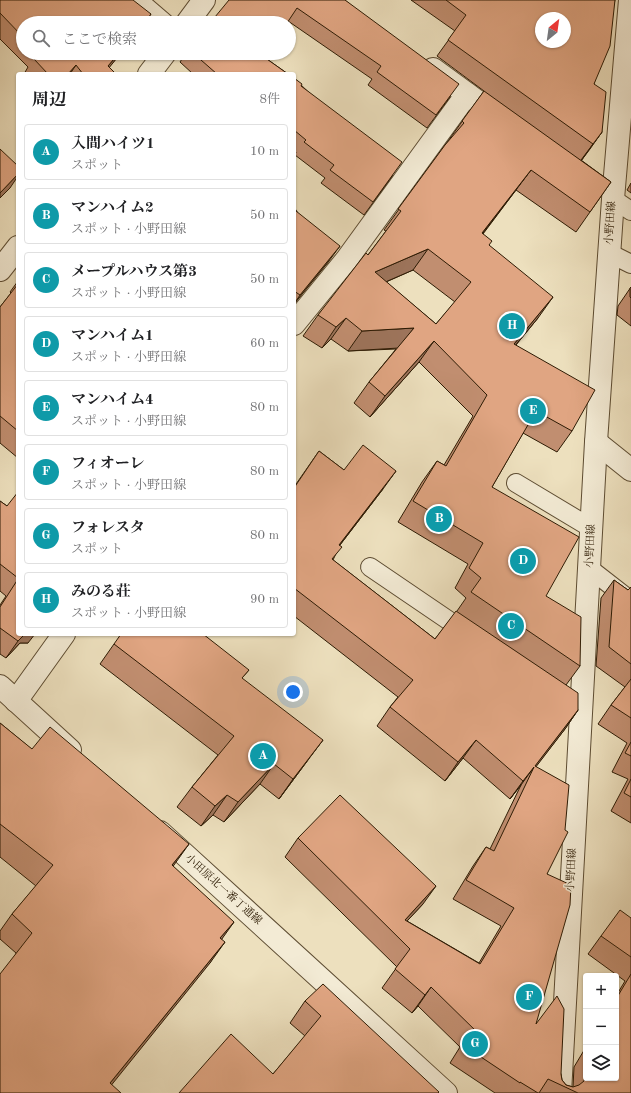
<!DOCTYPE html>
<html lang="ja">
<meta charset="utf-8">
<style>
:root{--surface:#fff;--page:#f2f2f2;--text:#202124;--muted:#757577;--line:#e0e0e0;--accent:#111827}
body{margin:0;font-family:"Old Standard TT","Noto Serif JP",serif;background:var(--page);color:var(--text)}
.controls{position:absolute;right:12px;bottom:12px;display:grid;overflow:hidden;border-radius:4px;box-shadow:0 1px 3px #0004}
.controls button{width:36px;height:36px;display:grid;place-items:center;padding:0;border:0;border-bottom:1px solid var(--line);background:var(--surface);color:var(--text);font:20px sans-serif}
.compass{position:absolute;left:535px;top:12px;width:36px;height:36px;border-radius:50%;background:var(--surface);box-shadow:0 1px 3px #0004;rotate:29deg}
.you{position:absolute;left:293px;top:692px;width:14px;height:14px;margin:-10px;border:3px solid #fff;border-radius:50%;background:#1a73e8;box-shadow:0 0 0 6px #1a73e833}
.badge{display:grid;place-items:center;width:26px;height:26px;border-radius:50%;background:var(--accent);color:#fff;font-size:13px;font-weight:700}
.pin{position:absolute;translate:-50% -50%;border:2px solid #fff;box-shadow:0 1px 4px #0006}
.list{margin:0;padding:0;list-style:none}
h2{display:flex;justify-content:space-between;align-items:center;height:52px;margin:0;padding:0 16px;font-size:17px}
h2 small{font-size:13px;font-weight:400;color:var(--muted)}
.list li{display:grid;grid-template-columns:26px 1fr auto;gap:12px;align-items:center;box-sizing:border-box;height:56px;margin:0 8px 8px;padding:0 8px;border:1px solid var(--line);border-radius:4px}
.list b{display:block;font-size:15px;white-space:nowrap}
.list p{margin:0;font-size:13px;white-space:nowrap;color:var(--muted)}
.list em{font-size:13px;font-style:normal;color:var(--muted)}
.icon{flex:none;width:22px;height:22px;fill:none;stroke:currentColor;stroke-width:2;stroke-linecap:round;stroke-linejoin:round}
.map{position:relative;flex:none;width:631px;height:1093px;overflow:hidden}
.search{position:absolute;background:var(--surface);box-shadow:0 1px 3px #0004;left:16px;top:16px;width:280px;height:44px;display:flex;align-items:center;gap:10px;box-sizing:border-box;padding:0 14px;border-radius:22px;color:var(--muted);font-size:15px}
.panel{position:absolute;background:var(--surface);box-shadow:0 1px 3px #0004;left:16px;top:72px;width:280px;height:564px;border-radius:4px}
.map>svg:first-child{display:block}
.lines{fill:none;stroke-linecap:round;stroke-linejoin:round}
.lane-casing{stroke:#5d4c32;stroke-width:20}
.street-casing{stroke:#5d4c32;stroke-width:24}
.lane{stroke:#f3ebd5;stroke-width:18}
.street{stroke:#f3ebd5;stroke-width:22}
.wall{fill:#c18e70;stroke:#2d1b04;fill-rule:evenodd}
.shaded-wall{fill:#9d745b;stroke:#2d1b04}
.building{fill:#e0a582;stroke:#2d1b04;fill-rule:evenodd}
.labels{text-anchor:middle;dominant-baseline:central;stroke-width:3;stroke-linejoin:round;paint-order:stroke}
.street-label{font-size:11px;fill:#2d1b04;stroke:#f3ebd5}
</style>
<div class="map">
<svg width="631" height="1093" viewBox="0 0 631 1093">
<rect width="100%" height="100%" fill="#ede0be"/>
<filter id="stains"><feTurbulence type="fractalNoise" baseFrequency=".005" numOctaves="4"/><feColorMatrix values="0 0 0 0 .2 0 0 0 0 .09 0 0 0 0 .02 0 0 0 .5 -.17"/></filter>
<radialGradient id="worn" r=".72"><stop offset=".6" stop-color="#630" stop-opacity="0"/><stop offset="1" stop-color="#630" stop-opacity=".3"/></radialGradient>
<g class="lines">
<defs>
<g id="lane">
<path d="M138,0L165,23"/>
<path d="M613,199L631,211"/>
<path d="M609,253L631,264"/>
<path d="M516,483L591,528"/>
<path d="M370,567L470,635"/>
<path d="M590,569L631,601"/>
</g>
<g id="street">
<path d="M187,23L204,0"/>
<path d="M433,69L500,118"/>
<path d="M149,74L165,53"/>
<path d="M0,270L18,247"/>
<path d="M294,324L347,259L467,94"/>
<path d="M596,442L631,470"/>
<path d="M0,686L70,750"/>
<path d="M16,701L64,634"/>
<path d="M160,832L446,1093"/>
<path d="M560,1093L596,442L613,199L630,0"/>
</g>
</defs>
<use href="#lane" class="lane-casing"/>
<use href="#street" class="street-casing"/>
<use href="#lane" class="lane"/>
<use href="#street" class="street"/>
</g>
<g class="wall">
<path d="M0,0L151,14L145,23H23V53H121L109,67L116,74H24L28,67L0,39Z"/>
<path d="M229,0H345L450,97L427,128L368,85L372,79L288,21Z"/>
<path d="M411,0H615L594,84L602,132L581,160L611,182L576,232L516,190L483,234L489,245L538,318L516,345L572,431L557,452L523,433L492,487L580,666L566,685L578,710L565,729L536,766L547,874L536,1024L561,1074L562,1080L566,1085L573,1087L574,1067L586,1047V1078H616V996L625,981L588,954L601,936L631,918V1093H495L450,1063L460,1047L418,1006L412,1013L382,988L397,967L285,857L298,838L423,904L407,921L479,963L501,926L453,899L473,866L486,847L490,849L521,785L510,799L463,758L445,781L377,726L390,707L398,697L294,616V487L319,451L344,470L383,489L340,545L333,560L435,639L457,611L466,598L455,588L468,564L398,522L422,482L437,461L444,465L473,416L419,362L370,417L354,403L369,382L396,349L348,351L331,339L322,348L303,336L318,315L368,255L386,231L384,230L484,91L437,56L455,31ZM413,270L455,302L436,324L386,282Z"/>
<path d="M186,53H267L264,57L288,74H193L180,62Z"/>
<path d="M294,78L393,175L364,215L321,183L325,178L295,155L296,152L294,150Z"/>
<path d="M631,183V193L627,190Z"/>
<path d="M294,207L329,261L294,304Z"/>
<path d="M18,281V458L0,443V307L11,293L10,292Z"/>
<path d="M631,287V326L617,315L618,306Z"/>
<path d="M0,501L7,506L28,643H20L6,658L0,654V605L6,596L0,591Z"/>
<path d="M614,580L628,590L631,587V823L611,811L628,779L612,772L627,743L598,724L611,705L625,687L596,666L601,598Z"/>
<path d="M114,644L249,670L242,678L308,760L279,799L260,784L224,822L213,815L201,826L177,807L192,787L218,755L100,664Z"/>
<path d="M0,723L173,866L222,939L210,963L0,1093L16,953L0,939V931L12,914L36,886L0,857Z"/>
<path d="M305,1001L438,1093L273,1074L305,1036L290,1023Z"/>
</g>
<g class="shaded-wall">
<path d="M119,53H121L104,74L108,66Z"/>
<path d="M76,65L70,74H68Z"/>
<path d="M602,132L590,149L581,161L593,144Z"/>
<path d="M531,170L516,190L467,254L482,233Z"/>
<path d="M18,174V176L10,188L0,198V193Z"/>
<path d="M340,246L329,261L294,304L300,295Z"/>
<path d="M428,249L413,270L360,293L375,272Z"/>
<path d="M553,297L538,318L499,365L514,344Z"/>
<path d="M346,318L331,339L322,348L336,327Z"/>
<path d="M414,328L399,348L348,351L362,331Z"/>
<path d="M434,341L419,362L370,417L385,396Z"/>
<path d="M396,471L383,489L326,563L339,545Z"/>
<path d="M25,634H35L28,643H20L6,658L18,641Z"/>
<path d="M578,710L565,729L532,772L534,767Z"/>
<path d="M323,740L308,760L279,799L293,779Z"/>
<path d="M476,740L463,758L445,781L458,762Z"/>
<path d="M274,764L260,784L224,822L238,802Z"/>
<path d="M534,767L521,785L510,799L523,781Z"/>
<path d="M227,795L213,815L201,826L215,806Z"/>
<path d="M189,844L174,865L157,887L172,865Z"/>
<path d="M436,886L423,904L395,934L405,920Z"/>
<path d="M234,922L219,943L220,938Z"/>
<path d="M225,942L210,963L105,1093L110,1083Z"/>
<path d="M431,987L418,1006L412,1013L425,995Z"/>
</g>
<g class="building">
<path d="M0,0H133L151,14L144,23H23V37L0,13Z"/>
<path d="M229,0H345L459,84L436,115L377,72L381,66L297,8L287,23H210Z"/>
<path d="M446,0H615L610,46L594,84L606,92L602,132L593,144L448,40L466,15ZM541,18H565V42H541Z"/>
<path d="M38,53H119L108,66L116,74H83L76,65L68,74H48L34,59Z"/>
<path d="M193,53H267L264,57L288,74H217Z"/>
<path d="M294,78L302,84L301,86L402,162L373,202L330,170L334,165L304,142L306,140L294,130Z"/>
<path d="M484,91L611,182L590,212L531,170L482,233L492,241L489,245L553,297L514,344L595,390L572,431L536,411L492,487L579,537L546,596L581,617L580,666L471,592L481,578L469,568L483,543L413,501L437,461L446,466L487,395L434,341L385,396L369,382L414,328L362,331L346,318L336,327L318,315L366,253L368,255L401,211L398,209L445,145L464,123L462,121ZM428,249L471,282L436,324L375,272Z"/>
<path d="M0,149L18,166V174L0,193Z"/>
<path d="M294,207L296,211L340,246L300,295L294,291Z"/>
<path d="M18,284V431L0,416V307Z"/>
<path d="M631,287V298L630,297V288Z"/>
<path d="M363,445L396,471L339,545L342,547L332,559L435,639L456,611L578,693V710L535,766L569,785L565,830L568,832L547,874L571,885L570,905L536,1024L557,996L564,1009L561,1074L562,1080L566,1085L573,1087L579,1085L584,1081L585,1075L586,1065V1078H616V999L631,974V1093H578L548,1079L539,1093H538L520,1082V1083L463,1045L472,1030L479,1034L431,987L425,995L395,969L410,949L298,838L340,795L436,886L405,920L480,964L514,908L466,880L486,847L494,851L534,767L523,781L476,740L458,762L390,707L413,680L294,588V488L319,451L344,470Z"/>
<path d="M18,492V578L0,564V501L7,506Z"/>
<path d="M18,579V634H25L18,641L0,628V607Z"/>
<path d="M614,580L628,590L631,587V664L609,647Z"/>
<path d="M121,634H203L249,670L242,678L323,740L293,779L274,764L238,802L227,795L215,806L192,787L234,736L114,644Z"/>
<path d="M631,679V718L611,705Z"/>
<path d="M0,723L32,749L50,727L189,844L172,865L234,922L220,938L225,942L110,1083L121,1093H0V974L32,933L12,914L53,865L0,824Z"/>
<path d="M631,742V756L625,753Z"/>
<path d="M631,779V797L624,793Z"/>
<path d="M620,910L631,918V957L601,936Z"/>
<path d="M323,984L439,1092L438,1093H179L231,1034L273,1074L321,1016L305,1001Z"/>
</g>
<g class="labels">
<g class="street-label">
<text transform="translate(611 223) rotate(-86)">小野田線</text>
<text transform="translate(591 546) rotate(-87)">小野田線</text>
<text transform="translate(572 870) rotate(-87)">小野田線</text>
<text transform="translate(223 890) rotate(42)">小田原北一番丁通線</text>
</g>
</g>
<rect width="100%" height="100%" filter="url(#stains)"/>
<rect width="100%" height="100%" fill="url(#worn)"/>
</svg>
<div class="controls">
<button>+</button>
<button>−</button>
<button><svg class="icon" aria-label="layers" viewBox="0 0 24 24"><path d="M12 4l9 5-9 5-9-5zM3 14l9 5 9-5"/></svg></button>
</div>
<svg class="compass" viewBox="-18 -18 36 36"><path d="M0-13l5 13h-10z" fill="#e53935"/><path d="M0 13l5-13h-10z" fill="#757577"/></svg>
<div class="you"></div>
<div class="pin badge" style="left:263px;top:756px;background:#0f9aa8">A</div>
<div class="pin badge" style="left:439px;top:519px;background:#0f9aa8">B</div>
<div class="pin badge" style="left:511px;top:626px;background:#0f9aa8">C</div>
<div class="pin badge" style="left:523px;top:561px;background:#0f9aa8">D</div>
<div class="pin badge" style="left:533px;top:411px;background:#0f9aa8">E</div>
<div class="pin badge" style="left:529px;top:997px;background:#0f9aa8">F</div>
<div class="pin badge" style="left:475px;top:1044px;background:#0f9aa8">G</div>
<div class="pin badge" style="left:512px;top:326px;background:#0f9aa8">H</div>
<div class="search"><svg class="icon" aria-label="search" viewBox="0 0 24 24"><circle cx="10" cy="10" r="6"/><path d="M15 15l6 6"/></svg>ここで検索</div>
<section class="panel">
<h2>周辺<small>8件</small></h2>
<ul class="list">
<li><span class="badge" style="background:#0f9aa8">A</span><div><b>入間ハイツ1</b><p>スポット</p></div><em>10 m</em></li>
<li><span class="badge" style="background:#0f9aa8">B</span><div><b>マンハイム2</b><p>スポット · 小野田線</p></div><em>50 m</em></li>
<li><span class="badge" style="background:#0f9aa8">C</span><div><b>メープルハウス第3</b><p>スポット · 小野田線</p></div><em>50 m</em></li>
<li><span class="badge" style="background:#0f9aa8">D</span><div><b>マンハイム1</b><p>スポット · 小野田線</p></div><em>60 m</em></li>
<li><span class="badge" style="background:#0f9aa8">E</span><div><b>マンハイム4</b><p>スポット · 小野田線</p></div><em>80 m</em></li>
<li><span class="badge" style="background:#0f9aa8">F</span><div><b>フィオーレ</b><p>スポット · 小野田線</p></div><em>80 m</em></li>
<li><span class="badge" style="background:#0f9aa8">G</span><div><b>フォレスタ</b><p>スポット</p></div><em>80 m</em></li>
<li><span class="badge" style="background:#0f9aa8">H</span><div><b>みのる荘</b><p>スポット · 小野田線</p></div><em>90 m</em></li>
</ul>
</section>
</div>
